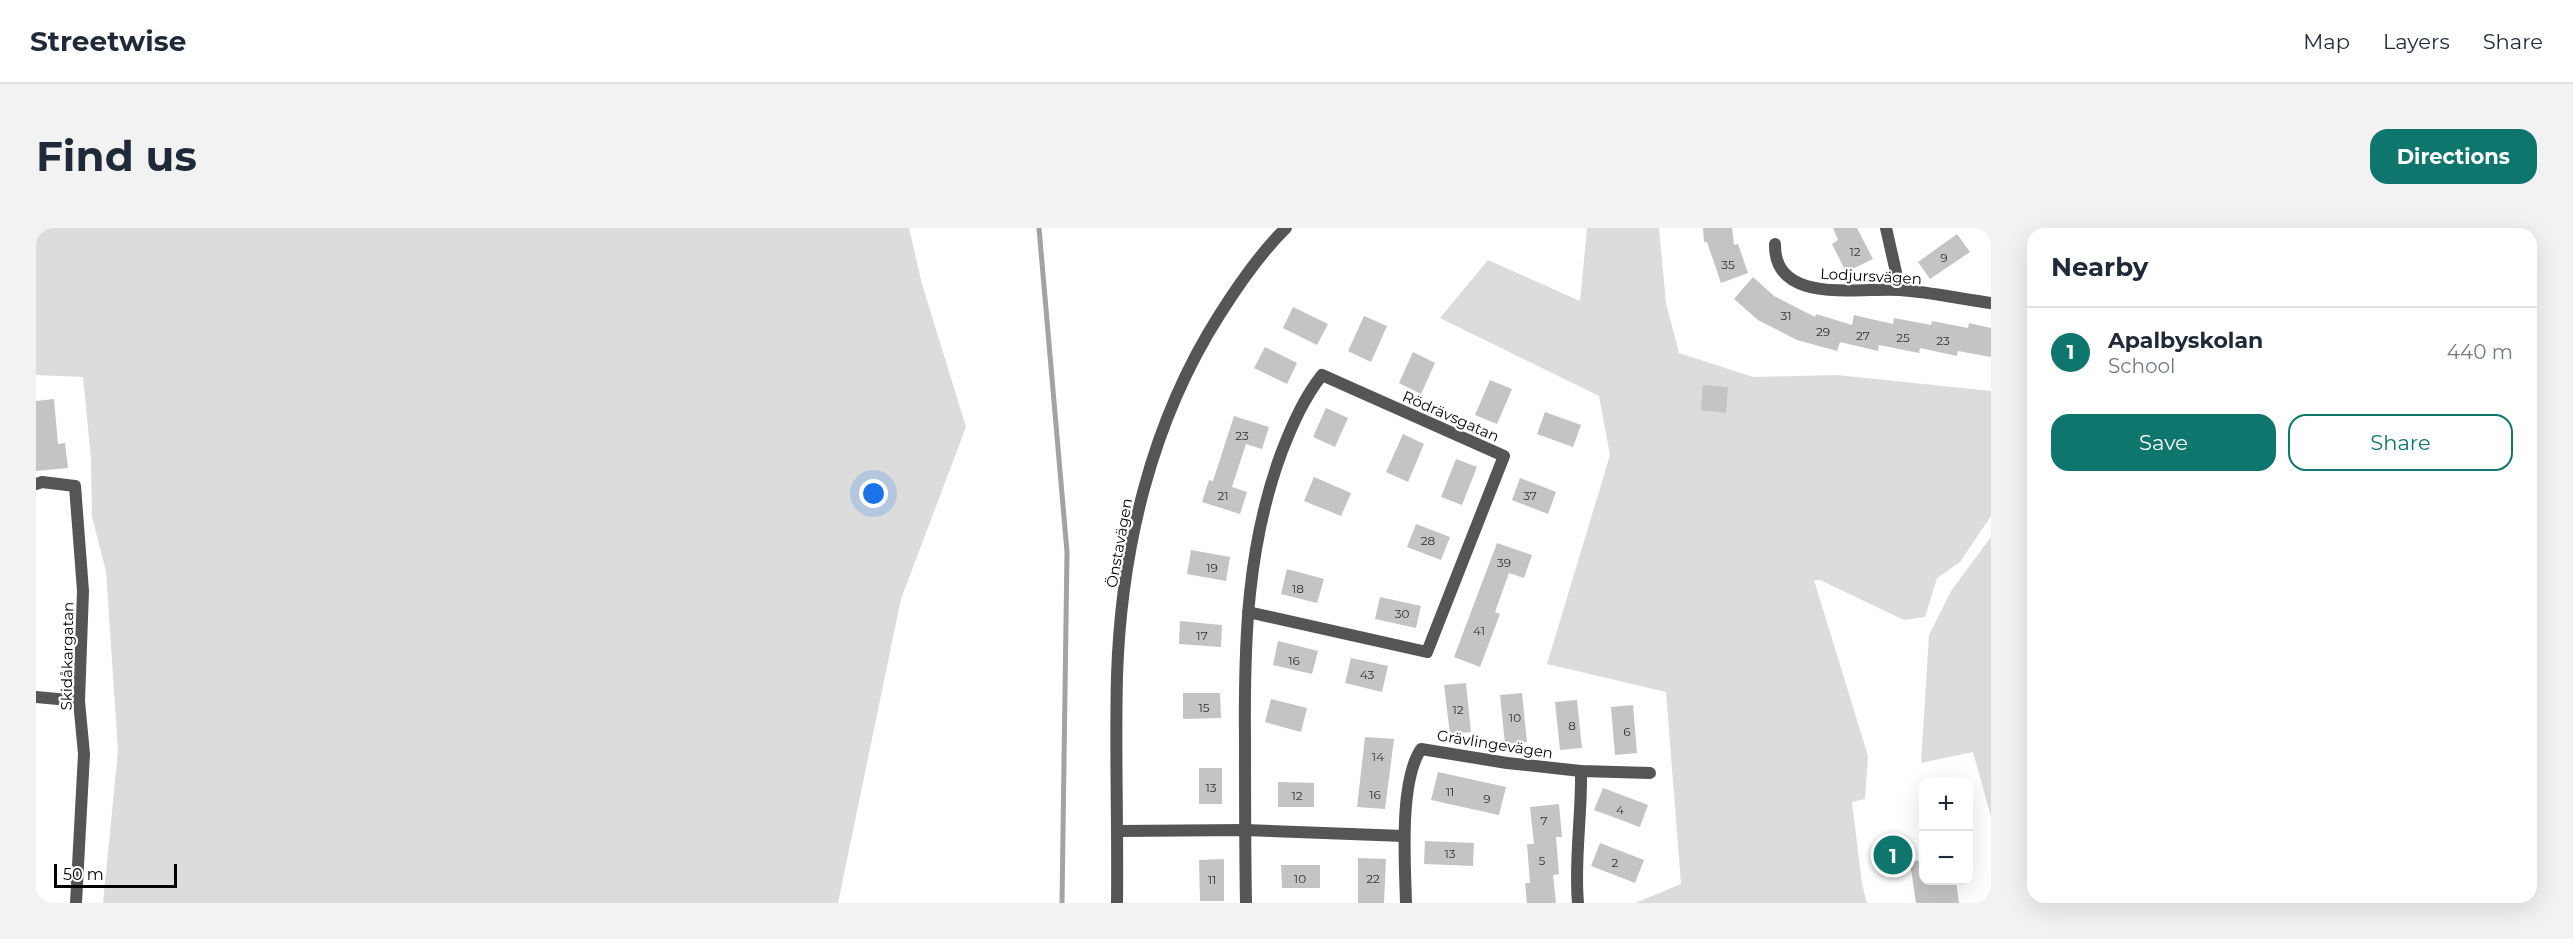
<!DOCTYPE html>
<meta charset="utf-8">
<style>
:root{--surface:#fff;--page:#f2f2f3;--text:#1f2937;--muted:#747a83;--line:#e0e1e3;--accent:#0f766e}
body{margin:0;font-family:Montserrat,sans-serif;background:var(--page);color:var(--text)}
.controls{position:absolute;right:18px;bottom:18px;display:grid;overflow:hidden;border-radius:12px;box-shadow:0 6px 24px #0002}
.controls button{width:54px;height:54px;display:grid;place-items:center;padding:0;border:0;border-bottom:2px solid var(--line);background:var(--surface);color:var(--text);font:30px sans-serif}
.scale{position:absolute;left:18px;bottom:15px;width:123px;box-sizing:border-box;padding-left:6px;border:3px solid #000;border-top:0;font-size:16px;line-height:21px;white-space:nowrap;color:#000;-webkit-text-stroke:4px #fff;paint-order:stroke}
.you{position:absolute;left:838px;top:266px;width:21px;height:21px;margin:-15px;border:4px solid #fff;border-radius:50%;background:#1a73e8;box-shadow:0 0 0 9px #1a73e833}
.badge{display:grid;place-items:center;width:39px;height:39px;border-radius:50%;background:var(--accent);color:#fff;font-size:20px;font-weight:700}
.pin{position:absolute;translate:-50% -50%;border:3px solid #fff;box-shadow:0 2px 6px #0006}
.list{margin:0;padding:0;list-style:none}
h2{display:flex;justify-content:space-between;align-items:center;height:78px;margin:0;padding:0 24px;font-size:26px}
h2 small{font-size:20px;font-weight:400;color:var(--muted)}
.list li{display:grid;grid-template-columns:39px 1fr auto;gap:18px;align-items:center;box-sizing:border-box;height:90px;padding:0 24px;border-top:2px solid var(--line)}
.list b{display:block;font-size:22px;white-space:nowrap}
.list p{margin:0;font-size:20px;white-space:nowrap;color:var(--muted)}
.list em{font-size:20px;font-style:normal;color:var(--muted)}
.actions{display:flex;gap:12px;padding:18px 24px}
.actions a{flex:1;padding:14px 0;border:2px solid var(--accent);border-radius:18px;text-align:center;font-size:21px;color:var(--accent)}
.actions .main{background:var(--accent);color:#fff}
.map{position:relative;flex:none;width:1955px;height:675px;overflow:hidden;border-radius:18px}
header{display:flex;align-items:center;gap:36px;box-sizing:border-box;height:84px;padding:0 30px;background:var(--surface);border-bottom:2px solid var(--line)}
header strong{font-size:28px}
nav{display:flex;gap:33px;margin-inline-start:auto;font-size:21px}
.intro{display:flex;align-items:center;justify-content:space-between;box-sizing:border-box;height:144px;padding:0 36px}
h1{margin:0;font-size:42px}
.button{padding:15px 27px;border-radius:18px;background:var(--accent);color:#fff;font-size:21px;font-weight:700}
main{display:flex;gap:36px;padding:0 36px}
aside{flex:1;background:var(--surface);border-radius:18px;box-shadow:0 6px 24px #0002}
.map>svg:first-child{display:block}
.green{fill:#dcdcdc}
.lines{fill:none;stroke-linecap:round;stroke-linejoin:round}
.stream{stroke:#a3a3a3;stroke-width:5}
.building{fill:#c4c4c4}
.minor{stroke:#555;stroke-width:12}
.tertiary{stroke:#555;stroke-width:12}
.labels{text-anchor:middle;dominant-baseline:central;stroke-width:4.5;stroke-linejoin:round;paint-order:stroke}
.number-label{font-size:12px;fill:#313131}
.street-label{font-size:15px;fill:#000;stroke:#fff}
</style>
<header>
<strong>Streetwise</strong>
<nav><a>Map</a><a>Layers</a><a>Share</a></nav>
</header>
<div class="intro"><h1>Find us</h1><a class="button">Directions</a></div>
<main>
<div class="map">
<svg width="1955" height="675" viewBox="0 0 1955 675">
<rect width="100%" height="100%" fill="#fff"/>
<g class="green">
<path d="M0,0H873L886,56L930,199L865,371L802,675H67L82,523L70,343L56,289L55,231L47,149L0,147Z"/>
<path d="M1551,0H1623L1630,75L1643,125L1717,149L1801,147L1955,163V288L1924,334L1901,350L1889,389L1868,392L1784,352H1778L1832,528L1829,571L1816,574L1826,656L1831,675H1599L1645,656L1630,464L1511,436L1574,227L1563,168L1404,90L1452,32L1544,73Z"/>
<path d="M1955,309V589L1937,524L1885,535L1893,407L1915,363Z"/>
</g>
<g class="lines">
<path class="stream" d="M1003,0L1031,324L1026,675"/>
</g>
<g class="building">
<path d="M1667,0H1696L1698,17L1702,16L1712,45L1685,55L1671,14H1668Z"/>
<path d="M1797,0H1821L1837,31L1810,44L1796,16L1802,12Z"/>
<path d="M1921,6L1934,24L1894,51L1882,34Z"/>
<path d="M1717,49L1738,68L1779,89L1780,86L1816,97L1818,87L1857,96L1858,90L1895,97L1896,93L1932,100L1933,95L1955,100V129L1922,123L1921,128L1884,120L1883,125L1843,117L1842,123L1804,114L1801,123L1761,112L1722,92L1698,71Z"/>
<path d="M1257,79L1292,96L1281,117L1247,100Z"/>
<path d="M1328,88L1351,98L1335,134L1312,123Z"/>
<path d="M1229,119L1261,135L1251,156L1218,140Z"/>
<path d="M1377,124L1399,135L1385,166L1363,155Z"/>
<path d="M1454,152L1476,161L1461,196L1439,187Z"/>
<path d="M1667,157L1692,159L1690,185L1665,182Z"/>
<path d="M18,171L22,216L29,215L32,240L0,243V173Z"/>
<path d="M1290,180L1312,190L1299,219L1277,209Z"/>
<path d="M1509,184L1545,197L1537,219L1501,206Z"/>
<path d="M1198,188L1233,199L1226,221L1210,216L1196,259L1211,264L1204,286L1166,274L1173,252L1177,253Z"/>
<path d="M1367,206L1388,216L1372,254L1350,244Z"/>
<path d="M1420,231L1441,239L1426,277L1405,269Z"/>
<path d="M1278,249L1315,265L1305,288L1268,273Z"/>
<path d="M1484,250L1520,264L1512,286L1476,272Z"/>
<path d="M1380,296L1414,309L1405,332L1371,319Z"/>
<path d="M1461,315L1496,327L1488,350L1473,345L1459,384L1464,386L1444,439L1418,429Z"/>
<path d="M1155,322L1194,329L1190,353L1151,346Z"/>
<path d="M1251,341L1288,351L1281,375L1245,366Z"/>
<path d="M1344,369L1385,378L1380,400L1339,391Z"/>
<path d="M1144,393L1186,397L1185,419L1143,416Z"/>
<path d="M1242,413L1282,423L1276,446L1237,437Z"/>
<path d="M1315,430L1352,438L1346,464L1309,455Z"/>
<path d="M1430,455L1435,504L1414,506L1408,457Z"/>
<path d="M1147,465H1184L1185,490L1147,491Z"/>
<path d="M1486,465L1491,514L1469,516L1464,467Z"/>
<path d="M1235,471L1271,480L1265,504L1229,494Z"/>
<path d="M1541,472L1546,520L1524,522L1519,474Z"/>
<path d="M1597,477L1601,525L1579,527L1575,479Z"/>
<path d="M1329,509L1358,511L1349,581L1321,579Z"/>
<rect x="1163" y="540" width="23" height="36"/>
<path d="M1402,544L1470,559L1463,587L1395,572Z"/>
<path d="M1242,554L1278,555V579H1242Z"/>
<path d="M1567,560L1612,577L1604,599L1558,582Z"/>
<path d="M1523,576L1526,609H1520L1523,646L1517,647L1520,675H1491L1489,655H1494L1491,616H1498L1494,579Z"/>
<path d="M1389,613L1438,615L1437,638L1388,636Z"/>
<path d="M1564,615L1608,632L1599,655L1555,638Z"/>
<path d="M1322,630L1350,631L1348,675H1322Z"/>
<path d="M1188,631V673H1164L1163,632Z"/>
<path d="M1887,632V652H1920L1923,675H1880L1874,634Z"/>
<path d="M1245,637H1284V660H1246Z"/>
</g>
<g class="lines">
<g class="minor">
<path d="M1850,0L1864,62"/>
<path d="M1739,16C1738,78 1824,59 1864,62C1894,64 1925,71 1955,75"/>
<path d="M0,256L6,254L39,258L47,363L43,473L48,526L40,675"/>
<path d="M0,469L43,473"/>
<path d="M1082,603L1209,602L1368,608"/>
<path d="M1210,675C1209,620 1209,566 1209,511C1208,412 1211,317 1246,223C1257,195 1268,170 1286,147L1468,228L1391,424L1212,384"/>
<path d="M1370,675C1369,635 1363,554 1385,521L1471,535L1545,543L1614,545"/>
<path d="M1542,675C1538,632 1546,587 1545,543"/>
</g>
<path class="tertiary" d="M1081,675C1082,600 1079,524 1081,448C1085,322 1115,194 1184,86C1203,56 1224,25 1250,0"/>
</g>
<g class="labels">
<g class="number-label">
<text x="1819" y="23">12</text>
<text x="1908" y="29">9</text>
<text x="1692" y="36">35</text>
<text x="1750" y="87">31</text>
<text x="1787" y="103">29</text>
<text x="1827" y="107">27</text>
<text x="1867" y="109">25</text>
<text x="1907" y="112">23</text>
<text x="1206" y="207">23</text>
<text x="1187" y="267">21</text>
<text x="1494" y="267">37</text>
<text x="1392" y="312">28</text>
<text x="1468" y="334">39</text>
<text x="1176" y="339">19</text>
<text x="1262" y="360">18</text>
<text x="1366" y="385">30</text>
<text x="1443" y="402">41</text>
<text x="1166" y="407">17</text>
<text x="1258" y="432">16</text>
<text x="1331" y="446">43</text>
<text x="1168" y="479">15</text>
<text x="1422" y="481">12</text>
<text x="1479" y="489">10</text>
<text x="1536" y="497">8</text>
<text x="1591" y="503">6</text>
<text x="1342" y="528">14</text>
<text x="1175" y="559">13</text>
<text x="1414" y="563">11</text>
<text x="1339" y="566">16</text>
<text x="1261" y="567">12</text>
<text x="1451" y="570">9</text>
<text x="1584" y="581">4</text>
<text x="1508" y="592">7</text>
<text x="1414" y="625">13</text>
<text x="1506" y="632">5</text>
<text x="1579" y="634">2</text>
<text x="1264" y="650">10</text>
<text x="1337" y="650">22</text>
<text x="1176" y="651">11</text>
</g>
<g class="street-label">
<text transform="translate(1835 48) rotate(3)">Lodjursvägen</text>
<text transform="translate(1415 188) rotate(24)">Rödrävsgatan</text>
<text transform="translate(1083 315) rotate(-80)">Önstavägen</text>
<text transform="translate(31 428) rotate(-89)">Skidåkargatan</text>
<text transform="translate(1459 516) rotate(9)">Grävlingevägen</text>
</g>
</g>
</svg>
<div class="controls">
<button>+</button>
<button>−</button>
</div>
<div class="scale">50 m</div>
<div class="you"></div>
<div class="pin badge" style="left:1857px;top:627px">1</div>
</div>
<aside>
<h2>Nearby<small></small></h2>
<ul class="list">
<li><span class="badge">1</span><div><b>Apalbyskolan</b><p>School</p></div><em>440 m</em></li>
</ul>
<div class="actions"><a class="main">Save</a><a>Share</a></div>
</aside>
</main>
